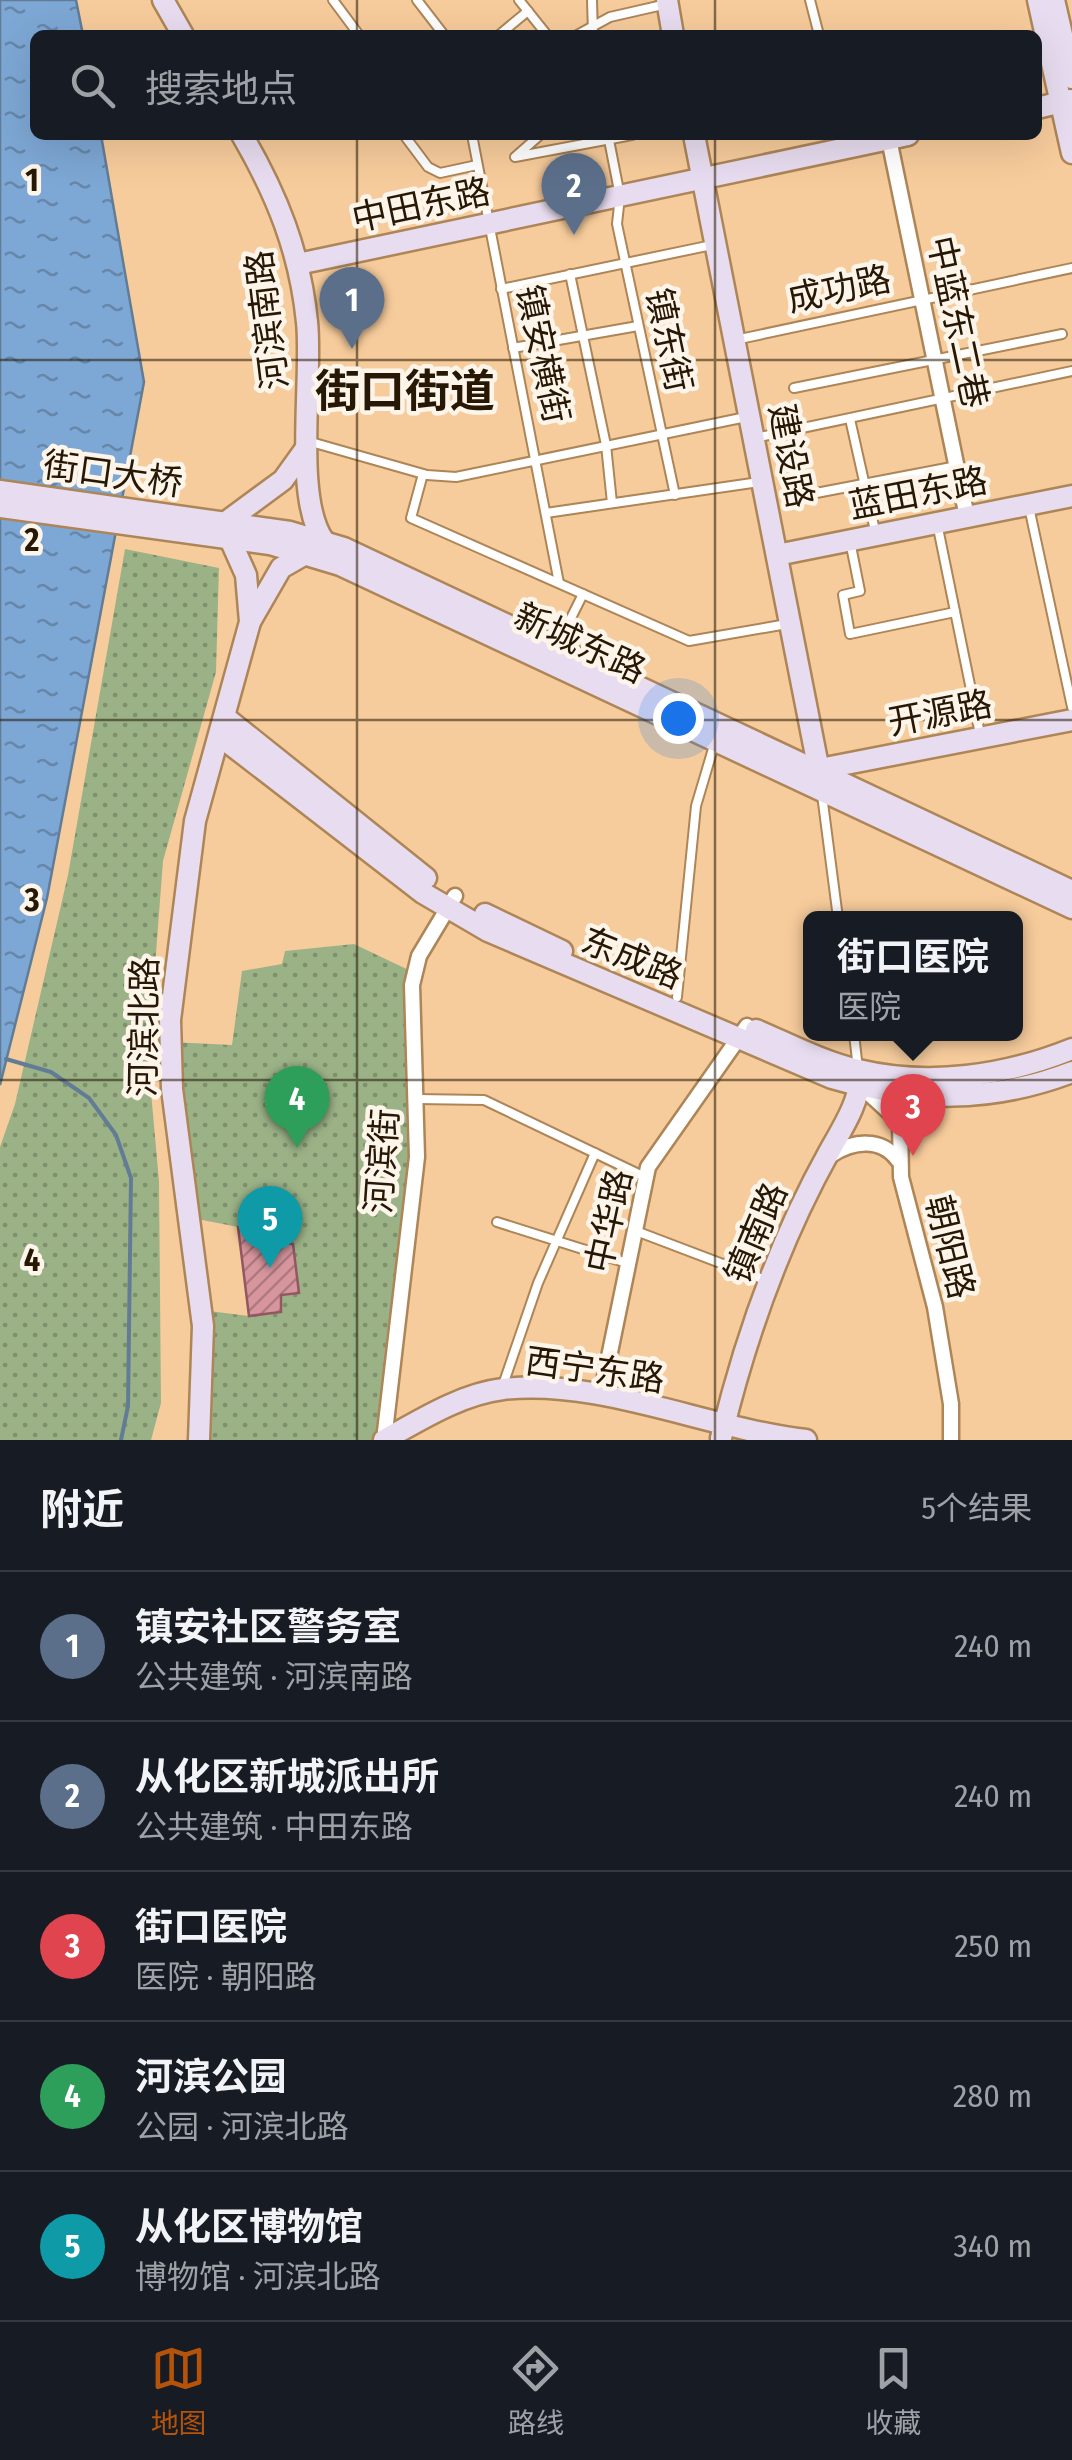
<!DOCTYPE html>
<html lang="zh">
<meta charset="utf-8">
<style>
:root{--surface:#171b24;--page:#20242c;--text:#f1f3f6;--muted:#9ea1a6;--line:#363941;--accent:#b45309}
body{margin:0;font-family:"Fira Sans Condensed","Noto Sans SC",sans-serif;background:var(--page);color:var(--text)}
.you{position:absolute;left:678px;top:718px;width:35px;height:35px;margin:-25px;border:8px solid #fff;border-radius:50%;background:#1a73e8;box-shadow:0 0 0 15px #1a73e833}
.badge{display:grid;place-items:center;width:65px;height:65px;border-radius:50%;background:var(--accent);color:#fff;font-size:32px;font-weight:700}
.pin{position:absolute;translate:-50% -82px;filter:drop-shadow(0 2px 5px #0008)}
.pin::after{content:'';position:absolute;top:52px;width:35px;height:30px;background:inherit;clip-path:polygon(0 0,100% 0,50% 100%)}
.popup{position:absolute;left:803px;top:911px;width:220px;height:130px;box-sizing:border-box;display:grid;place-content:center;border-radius:15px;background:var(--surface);filter:drop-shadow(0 2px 8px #0005);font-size:32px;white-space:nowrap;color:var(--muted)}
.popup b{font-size:38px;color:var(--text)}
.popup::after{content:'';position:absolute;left:50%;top:100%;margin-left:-20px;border:20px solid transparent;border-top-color:var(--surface)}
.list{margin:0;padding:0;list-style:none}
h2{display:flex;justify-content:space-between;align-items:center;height:130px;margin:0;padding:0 40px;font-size:42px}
h2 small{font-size:32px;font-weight:400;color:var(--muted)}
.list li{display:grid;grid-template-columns:65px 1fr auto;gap:30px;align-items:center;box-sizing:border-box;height:150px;padding:0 40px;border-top:2px solid var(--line)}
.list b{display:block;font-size:38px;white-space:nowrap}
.list p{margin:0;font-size:32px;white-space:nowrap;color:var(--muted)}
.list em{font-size:32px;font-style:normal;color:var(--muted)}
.icon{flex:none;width:55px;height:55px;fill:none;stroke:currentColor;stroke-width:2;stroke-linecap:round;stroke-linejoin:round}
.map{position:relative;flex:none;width:1072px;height:1440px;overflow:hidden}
.search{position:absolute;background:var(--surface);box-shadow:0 10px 40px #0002;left:30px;right:30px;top:30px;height:110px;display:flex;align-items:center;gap:25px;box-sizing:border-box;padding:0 35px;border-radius:15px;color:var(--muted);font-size:38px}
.sheet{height:880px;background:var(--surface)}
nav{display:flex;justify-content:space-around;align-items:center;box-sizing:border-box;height:140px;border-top:2px solid var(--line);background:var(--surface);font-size:28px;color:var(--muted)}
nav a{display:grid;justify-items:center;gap:5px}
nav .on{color:var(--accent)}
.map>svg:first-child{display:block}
.park{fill:url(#park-dots)}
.water{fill:url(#water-ripples);stroke:#637c96;stroke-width:2.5}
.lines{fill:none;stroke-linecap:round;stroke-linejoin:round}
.stream{stroke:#637c96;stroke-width:4}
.building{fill:url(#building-hatch);stroke:#935761;stroke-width:2.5}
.lane-casing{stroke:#ad8557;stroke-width:12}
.street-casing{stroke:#ad8557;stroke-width:19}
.secondary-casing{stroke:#ad8557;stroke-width:25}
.lane{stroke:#fff;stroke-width:8}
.street{stroke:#fff;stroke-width:14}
.secondary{stroke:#e8ddf0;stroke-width:20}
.grid{fill:none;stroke:#271805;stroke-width:2.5;stroke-opacity:0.55}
.labels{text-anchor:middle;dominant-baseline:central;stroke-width:9;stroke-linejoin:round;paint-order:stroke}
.street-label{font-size:35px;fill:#271805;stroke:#fdf4ea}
.district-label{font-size:45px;font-weight:bold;fill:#271805;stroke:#fdf4ea}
.grid-label{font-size:32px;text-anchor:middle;font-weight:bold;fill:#271805;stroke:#fdf4ea;stroke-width:9;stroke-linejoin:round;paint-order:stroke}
</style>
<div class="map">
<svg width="1072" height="1440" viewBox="0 0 1072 1440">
<defs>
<pattern id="park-dots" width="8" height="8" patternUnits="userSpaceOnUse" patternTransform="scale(2.5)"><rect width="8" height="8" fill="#9bb287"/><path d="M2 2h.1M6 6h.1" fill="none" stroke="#7e906c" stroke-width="1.8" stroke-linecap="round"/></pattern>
<pattern id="water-ripples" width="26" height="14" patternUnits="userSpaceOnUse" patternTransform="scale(2.5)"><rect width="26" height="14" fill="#7da7d4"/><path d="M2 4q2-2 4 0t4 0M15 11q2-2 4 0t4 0" fill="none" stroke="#6687aa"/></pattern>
<pattern id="building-hatch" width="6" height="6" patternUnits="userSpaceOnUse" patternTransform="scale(2.5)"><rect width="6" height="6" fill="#d7969e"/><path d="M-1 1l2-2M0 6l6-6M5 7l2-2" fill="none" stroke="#ae797f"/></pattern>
</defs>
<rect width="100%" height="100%" fill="#f7cc9c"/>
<g class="park">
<path d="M125,549L219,568L216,672L163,861L148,1059L159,1181L161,1403L151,1440H0V1147L15,1104L68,875Z"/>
<path d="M354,944L415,973L418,1110L384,1440H198L201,1310L249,1316L281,1312V1295L299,1292L293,1244L275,1242L272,1225L238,1227L187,1217L170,1042L232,1045L242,971L282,964L285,951Z"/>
</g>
<path class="water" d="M0,0H76L83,35H35V135H101L144,382L47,898L0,1085Z"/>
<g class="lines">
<path class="stream" d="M6,1059L51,1072L89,1098L116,1135L131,1178L128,1406L121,1440"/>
</g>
<path class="building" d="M272,1225L275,1242L293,1244L299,1293L281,1295V1312L249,1316L238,1227Z"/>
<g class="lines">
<defs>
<g id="lane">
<path d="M333,0L359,35"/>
<path d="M417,0L444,35"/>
<path d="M519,0L547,35"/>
<path d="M592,0L593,35"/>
<path d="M810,0L819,35"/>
<path d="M499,35L528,11"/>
<path d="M577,35L610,17L667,4"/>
<path d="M404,135L428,167L440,173L477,165"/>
<path d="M472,135L559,583"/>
<path d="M540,135L515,157L632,135"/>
<path d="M608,135L620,196L617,224L675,495"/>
<path d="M570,274L606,445L612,503"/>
<path d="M501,289L712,245"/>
<path d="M735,340L1072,268"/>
<path d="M513,348L638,326"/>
<path d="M794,388L1062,334"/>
<path d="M850,419L876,535"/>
<path d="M755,438L1072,371"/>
<path d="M311,442L427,475L456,477L746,417"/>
<path d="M423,474L411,518L689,641L787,624"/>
<path d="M811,494L957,466"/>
<path d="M1029,507L1072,707"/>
<path d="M546,513L759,482"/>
<path d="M937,523L980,734"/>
<path d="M850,541L860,591L843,595L850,634L955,612"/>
<path d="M557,646L583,594"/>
<path d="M822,795L838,918"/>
<path d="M677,997L696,806L715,742"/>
<path d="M854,1034L858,1069"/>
<path d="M417,1099L484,1100L645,1177"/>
<path d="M497,1222L630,1264"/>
<path d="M636,1231L765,1280"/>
<path d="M503,1385L538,1283L595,1153"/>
</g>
<g id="street">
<path d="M889,139L967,517"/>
<path d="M863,1088L900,1122L901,1177L935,1307L951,1404V1440"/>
<path d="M831,1155C853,1141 881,1137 898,1160"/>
<path d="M601,1396L648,1167L747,1026"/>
<path d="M384,1440L417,1157L412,985L419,956L455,896"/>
</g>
<g id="secondary">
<path d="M163,0L183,35"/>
<path d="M667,0L673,35"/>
<path d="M1038,0L1072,153"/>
<path d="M1054,0L1072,78"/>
<path d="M1037,108L1070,100"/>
<path d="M242,135C277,195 300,252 307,322C313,378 293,499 324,541"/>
<path d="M694,135L820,776"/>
<path d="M298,264L908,135"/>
<path d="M0,491L290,532L344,548L1072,891"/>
<path d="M0,507L270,544L340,565L1072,908"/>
<path d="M226,522L283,480L306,448"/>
<path d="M777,555L1072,496"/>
<path d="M251,620L281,568L307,553"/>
<path d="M226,718L426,878"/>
<path d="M221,737L423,893L488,931L832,1078C914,1102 991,1103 1072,1072"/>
<path d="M820,769L1072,720"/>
<path d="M485,914L562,951"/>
<path d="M756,1030C789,1044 823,1062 858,1070C929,1087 1005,1076 1072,1049"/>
<path d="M721,1438C745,1338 779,1242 829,1152C840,1132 862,1099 859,1075"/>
<path d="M199,1440L203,1326L172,1089L170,1020L195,821L250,622L246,575L229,537"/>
<path d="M384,1440C420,1420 461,1394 503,1389C600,1378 709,1429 806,1440"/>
</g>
</defs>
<use href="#lane" class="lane-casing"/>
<use href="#street" class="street-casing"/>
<use href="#secondary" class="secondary-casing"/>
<use href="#lane" class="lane"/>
<use href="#street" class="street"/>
<use href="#secondary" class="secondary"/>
</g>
<path class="grid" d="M357,0V35M715,0V35M357,135V1440M715,135V1440M0,360H1072M0,720H1072M0,1080H1072"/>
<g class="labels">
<g class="street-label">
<text transform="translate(421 205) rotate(-12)">中田东路</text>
<text transform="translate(839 289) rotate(-12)">成功路</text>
<text transform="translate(267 320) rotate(-97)">河滨南路</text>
<text transform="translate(958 322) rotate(78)">中蓝东二巷</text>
<text transform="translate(669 340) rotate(78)">镇东街</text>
<text transform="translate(543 354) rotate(78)">镇安横街</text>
<text transform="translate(791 456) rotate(79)">建设路</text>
<text transform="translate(113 474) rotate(8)">街口大桥</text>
<text transform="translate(918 493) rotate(-11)">蓝田东路</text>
<text transform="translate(580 643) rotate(25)">新城东路</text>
<text transform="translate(940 713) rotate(-11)">开源路</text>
<text transform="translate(632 958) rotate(22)">东成路</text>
<text transform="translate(144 1027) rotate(-89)">河滨北路</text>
<text transform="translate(382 1161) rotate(-86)">河滨街</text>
<text transform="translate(609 1221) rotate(-78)">中华路</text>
<text transform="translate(756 1233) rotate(-67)">镇南路</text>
<text transform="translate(950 1247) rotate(76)">朝阳路</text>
<text transform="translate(595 1370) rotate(8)">西宁东路</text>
</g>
<g class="district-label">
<text x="405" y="392">街口街道</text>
</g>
</g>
<g class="grid-label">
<text x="32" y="191">1</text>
<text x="32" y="551">2</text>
<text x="32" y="911">3</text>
<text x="32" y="1271">4</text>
</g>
</svg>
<div class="you"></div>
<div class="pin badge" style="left:352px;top:349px;background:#5c6f8a">1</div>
<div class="pin badge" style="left:574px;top:235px;background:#5c6f8a">2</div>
<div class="pin badge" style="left:913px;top:1156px;background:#e0444e">3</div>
<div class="popup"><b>街口医院</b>医院</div>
<div class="pin badge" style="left:297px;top:1148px;background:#2e9e5b">4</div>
<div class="pin badge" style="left:270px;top:1268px;background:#0f9aa8">5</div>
<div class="search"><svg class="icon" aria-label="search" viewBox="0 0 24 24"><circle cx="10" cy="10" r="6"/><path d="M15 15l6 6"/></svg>搜索地点</div>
</div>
<section class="sheet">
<h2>附近<small>5个结果</small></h2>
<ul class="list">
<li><span class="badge" style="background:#5c6f8a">1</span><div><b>镇安社区警务室</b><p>公共建筑 · 河滨南路</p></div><em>240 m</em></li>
<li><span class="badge" style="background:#5c6f8a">2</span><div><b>从化区新城派出所</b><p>公共建筑 · 中田东路</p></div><em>240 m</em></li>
<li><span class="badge" style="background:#e0444e">3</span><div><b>街口医院</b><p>医院 · 朝阳路</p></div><em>250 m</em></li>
<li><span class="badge" style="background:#2e9e5b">4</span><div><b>河滨公园</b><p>公园 · 河滨北路</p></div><em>280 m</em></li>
<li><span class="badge" style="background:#0f9aa8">5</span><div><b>从化区博物馆</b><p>博物馆 · 河滨北路</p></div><em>340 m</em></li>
</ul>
</section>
<nav>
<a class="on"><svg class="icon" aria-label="map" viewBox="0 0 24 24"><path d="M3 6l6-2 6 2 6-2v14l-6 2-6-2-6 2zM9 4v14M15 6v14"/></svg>地图</a>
<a><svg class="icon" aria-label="directions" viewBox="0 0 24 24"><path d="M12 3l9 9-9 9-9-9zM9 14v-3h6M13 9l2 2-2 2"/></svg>路线</a>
<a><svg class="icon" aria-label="saved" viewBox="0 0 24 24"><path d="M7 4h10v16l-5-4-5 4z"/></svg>收藏</a>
</nav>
